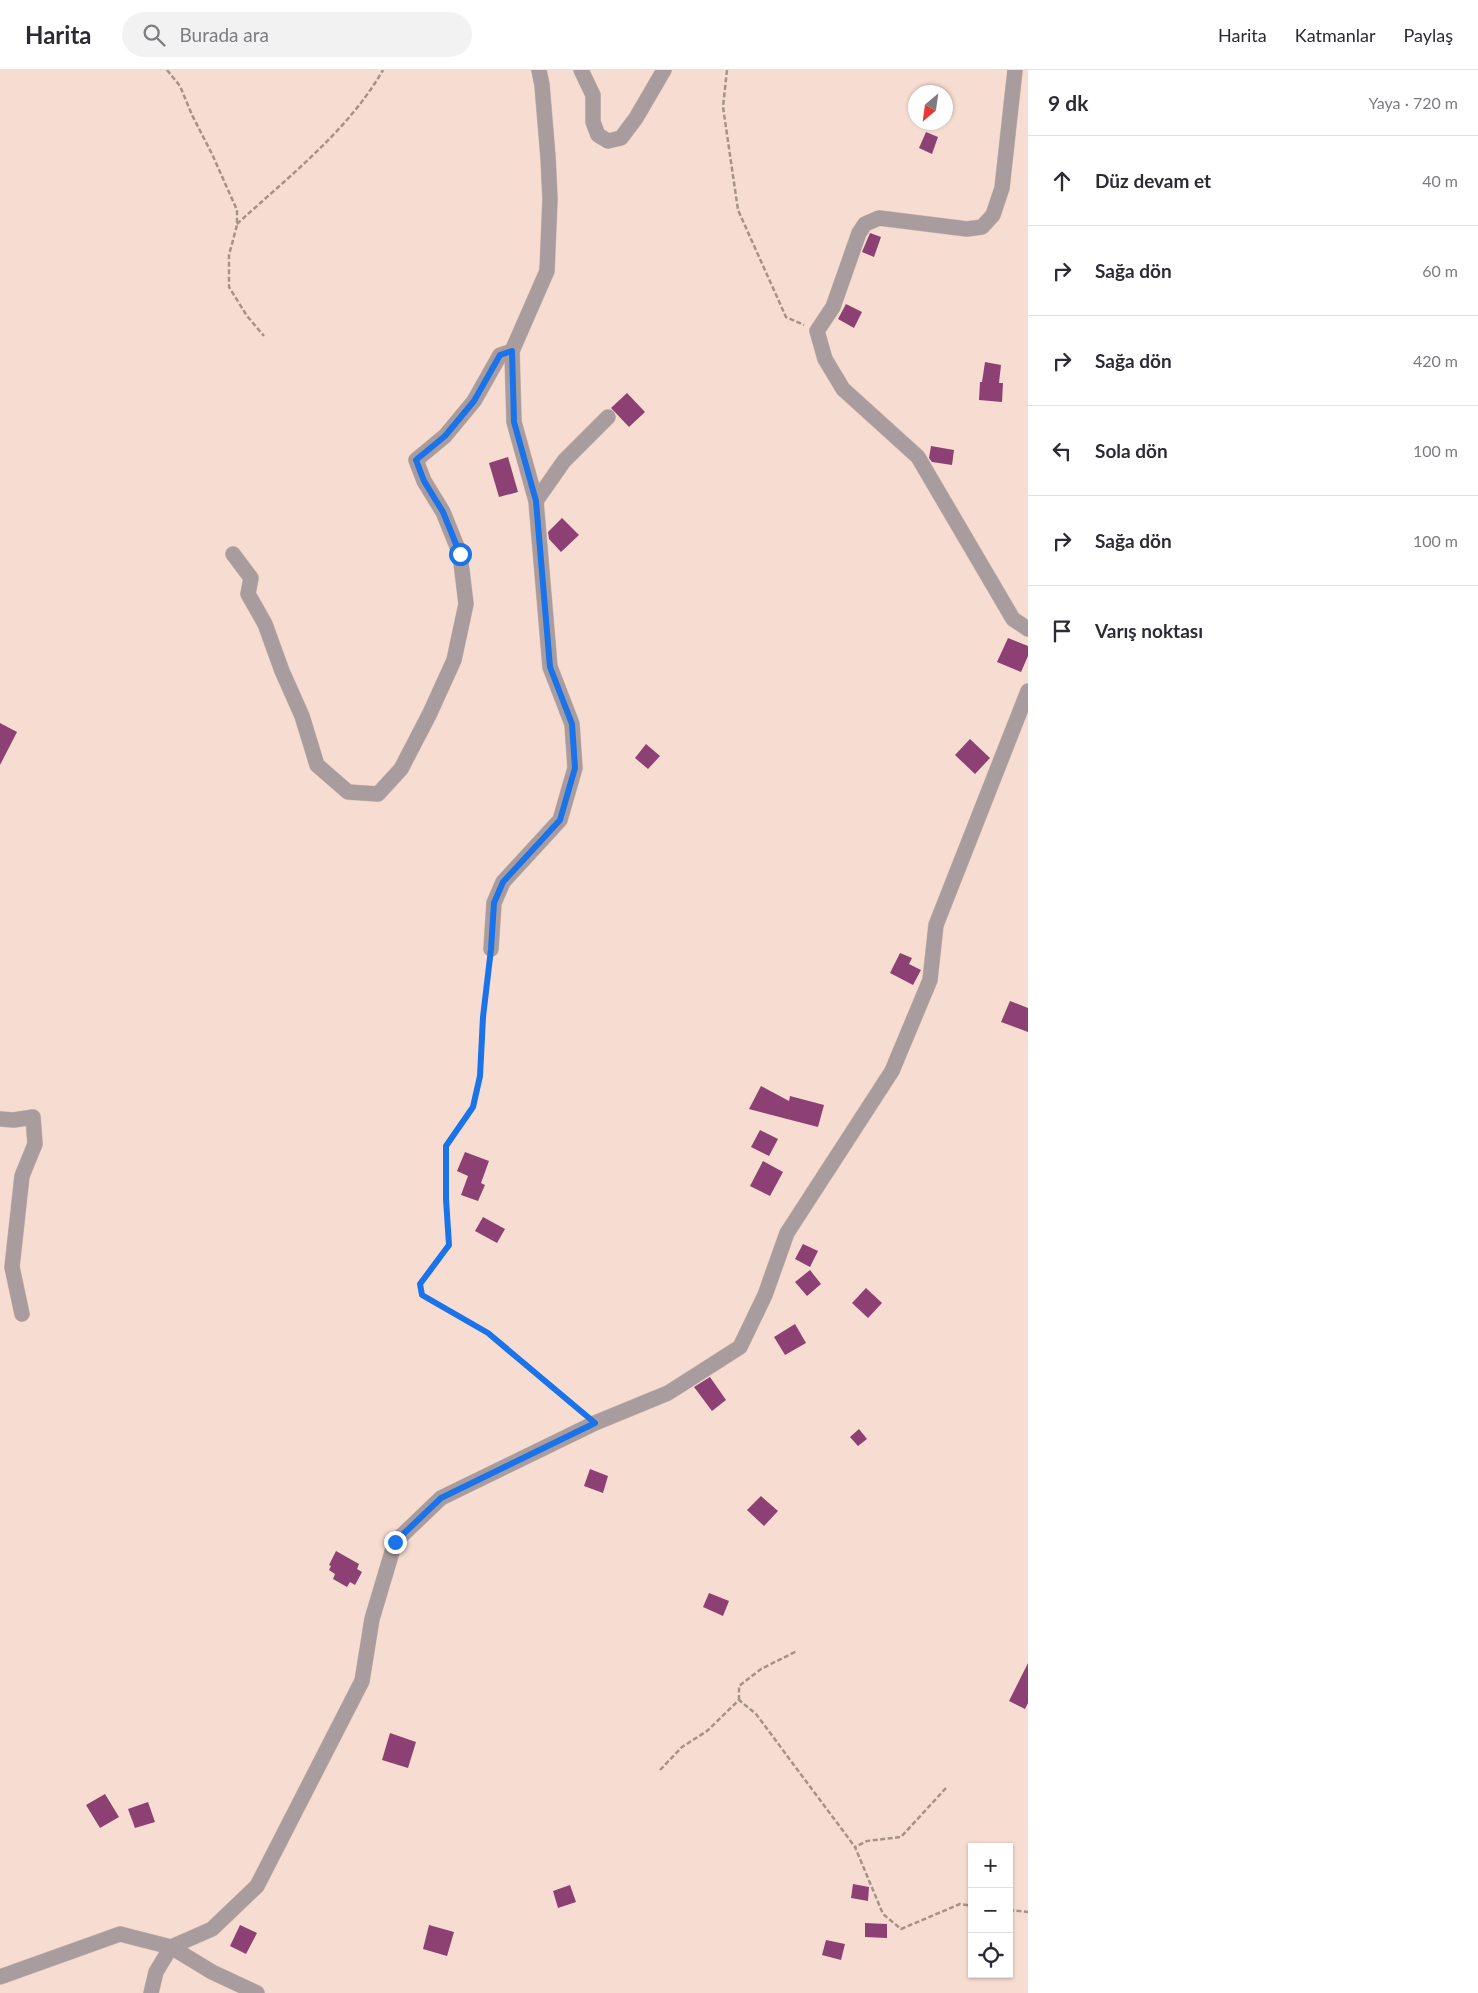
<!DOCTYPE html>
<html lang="tr">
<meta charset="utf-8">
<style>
:root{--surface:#fff;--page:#f2f2f3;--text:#2b2b33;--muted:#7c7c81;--line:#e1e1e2}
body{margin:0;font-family:Lato,sans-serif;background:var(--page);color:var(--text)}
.controls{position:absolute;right:15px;bottom:15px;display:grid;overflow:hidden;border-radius:0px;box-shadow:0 1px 4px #0004}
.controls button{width:45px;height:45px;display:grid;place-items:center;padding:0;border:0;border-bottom:1px solid var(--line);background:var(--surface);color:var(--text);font:25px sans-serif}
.compass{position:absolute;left:908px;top:15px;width:45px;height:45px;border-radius:50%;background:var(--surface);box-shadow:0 1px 4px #0004;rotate:209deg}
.stop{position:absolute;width:15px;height:15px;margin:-11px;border:4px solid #1a73e8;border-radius:50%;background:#fff}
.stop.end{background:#1a73e8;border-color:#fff;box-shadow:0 1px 5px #0008}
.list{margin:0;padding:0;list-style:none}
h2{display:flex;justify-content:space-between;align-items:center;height:65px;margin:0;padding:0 20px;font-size:21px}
h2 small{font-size:16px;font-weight:400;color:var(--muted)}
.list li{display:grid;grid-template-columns:32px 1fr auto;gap:15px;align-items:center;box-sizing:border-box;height:90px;padding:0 20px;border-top:1px solid var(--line)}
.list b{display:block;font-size:19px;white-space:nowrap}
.list em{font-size:16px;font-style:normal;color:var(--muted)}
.icon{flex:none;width:28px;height:28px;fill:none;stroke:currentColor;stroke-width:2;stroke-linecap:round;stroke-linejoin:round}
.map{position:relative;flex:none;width:1028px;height:1923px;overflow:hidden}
header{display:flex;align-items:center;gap:30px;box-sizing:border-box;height:70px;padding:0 25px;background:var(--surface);border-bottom:1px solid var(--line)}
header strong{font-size:24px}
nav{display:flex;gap:28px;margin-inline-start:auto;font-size:18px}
.search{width:350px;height:45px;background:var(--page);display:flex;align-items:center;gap:12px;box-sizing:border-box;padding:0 18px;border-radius:28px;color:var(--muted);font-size:19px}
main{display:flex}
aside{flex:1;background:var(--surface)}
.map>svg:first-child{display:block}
.building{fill:#8d4073}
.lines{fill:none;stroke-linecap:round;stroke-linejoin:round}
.minor-casing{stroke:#d3bcb1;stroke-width:16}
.path{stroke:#a69289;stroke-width:2.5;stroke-dasharray:5 2.5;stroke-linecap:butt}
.minor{stroke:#a99c9e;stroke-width:15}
.route{stroke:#1a73e8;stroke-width:6}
</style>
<header>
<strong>Harita</strong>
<div class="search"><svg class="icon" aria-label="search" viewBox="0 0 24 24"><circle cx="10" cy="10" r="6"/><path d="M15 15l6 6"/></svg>Burada ara</div>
<nav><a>Harita</a><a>Katmanlar</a><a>Paylaş</a></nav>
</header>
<main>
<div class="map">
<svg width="1028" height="1923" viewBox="0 0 1028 1923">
<rect width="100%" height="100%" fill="#f7ddd1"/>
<g class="building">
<path d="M926,62L938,67L932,84L919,78Z"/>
<path d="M870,163L881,167L874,187L862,182Z"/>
<path d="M846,234L862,242L854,258L838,249Z"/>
<path d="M985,292L1001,295L999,313H1003L1002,332L979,330L980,312H982Z"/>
<path d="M627,323L645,342L629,357L611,338Z"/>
<path d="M931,376L954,380L952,395L932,392L929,388Z"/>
<path d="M508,387L518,422L499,427L489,393Z"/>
<path d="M562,448L579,465L561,482L549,469L548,462Z"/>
<path d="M1008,568L1028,576V586L1021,602L997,592Z"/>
<path d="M0,653L17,662L0,695Z"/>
<path d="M970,669L990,688L975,704L955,685Z"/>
<path d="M646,674L660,686L648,699L635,688Z"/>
<path d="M900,883L912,888L909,894L921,900L913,915L890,903Z"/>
<path d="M1010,931L1028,938V962L1001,952Z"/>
<path d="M761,1016L789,1031L790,1026L824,1035L818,1057L749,1039Z"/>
<path d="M760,1060L778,1069L769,1086L751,1077Z"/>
<path d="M465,1082L489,1091L481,1113L485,1115L478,1131L461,1125L468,1106L457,1101Z"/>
<path d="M763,1091L783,1102L770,1126L750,1116Z"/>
<path d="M483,1147L505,1159L497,1173L475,1161Z"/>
<path d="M803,1174L818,1181L810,1197L795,1189Z"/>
<path d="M810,1200L821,1214L807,1226L795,1212Z"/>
<path d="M866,1218L882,1233L868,1248L852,1233Z"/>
<path d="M795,1254L806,1273L785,1285L774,1267Z"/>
<path d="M710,1307L726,1330L712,1341L694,1317Z"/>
<path d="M859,1359L867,1369L858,1376L850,1367Z"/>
<path d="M590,1399L608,1406L603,1423L584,1416Z"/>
<path d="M761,1426L778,1441L764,1456L747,1440Z"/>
<path d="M336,1481L359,1494L357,1499L362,1502L355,1515L350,1512L347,1517L333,1509L335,1504L329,1500L331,1496L329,1495Z"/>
<path d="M709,1523L729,1531L723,1546L703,1537Z"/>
<path d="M1028,1593V1633L1025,1639L1009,1631Z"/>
<path d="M390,1663L416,1672L408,1698L382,1690Z"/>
<path d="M105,1724L119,1747L100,1758L86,1735Z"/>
<path d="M148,1732L155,1752L135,1758L128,1739Z"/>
<path d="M853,1814L869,1817L868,1831L851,1828Z"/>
<path d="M570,1815L576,1832L558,1838L553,1821Z"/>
<path d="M865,1853L887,1854V1868L865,1867Z"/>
<path d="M240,1855L257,1863L246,1884L230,1876Z"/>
<path d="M429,1855L454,1862L447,1886L423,1879Z"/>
<path d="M826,1870L845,1874L841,1890L822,1885Z"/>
</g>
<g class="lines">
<defs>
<g id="minor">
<path d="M581,0L593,25V52L598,65L608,71L621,68L636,48L664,0"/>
<path d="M1015,0L1002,118L993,145L982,157L967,159L879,148L865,154L859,163L833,237L817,261L825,289L843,319L918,387L1013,549L1028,559"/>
<path d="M536,431L564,391L608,347"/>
<path d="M233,484L251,508L248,524L265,554L282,601L302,646L317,695L348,722L378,724L401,699L430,643L454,590L466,534L460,484L443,442L424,411L416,390L445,366L474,331L500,285L512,281"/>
<path d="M491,879L494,833L503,812L560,750L575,698L572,654L550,597L536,431L514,352L512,281L547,201L550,129L548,87L542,15L539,0"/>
<path d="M0,1049L14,1050L33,1047L35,1074L22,1106L12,1197L22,1244"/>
<path d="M0,1907L120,1864L171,1877L212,1902L257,1923"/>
<path d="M151,1923L156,1902L171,1877L212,1859L257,1816L362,1611L372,1549L395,1472L441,1428L595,1353L668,1323L740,1277L765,1225L787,1163L892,1001L930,910L936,855L1028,621"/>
</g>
</defs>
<use href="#minor" class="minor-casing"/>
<g class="path">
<path d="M167,0L180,16L192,45L212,84L237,140V155L229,185V217L247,246L264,266"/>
<path d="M727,0L723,37L738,140L786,247L804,255"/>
<path d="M237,154C288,107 348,61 383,0"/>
<path d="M490,893L483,947L480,1006L473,1037L446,1076L445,1129L449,1175L420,1214L422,1225L488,1263L583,1343"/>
<path d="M739,1630V1616L761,1599L797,1581"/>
<path d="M660,1700L682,1677L707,1661L739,1630L756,1644L855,1777"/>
<path d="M946,1718L901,1767L867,1771L855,1777L883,1844L901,1859L960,1834L972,1836"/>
<path d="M1009,1840L1028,1842"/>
</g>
<use href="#minor" class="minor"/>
</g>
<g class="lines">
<path class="route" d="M395,1472L441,1428L595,1353L488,1263L422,1225L420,1214L449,1175L446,1129V1076L473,1037L480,1006L483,947L491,879L494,833L503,812L560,750L575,698L572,654L550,597L536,431L514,352L512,281L500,285L474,331L445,366L416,390L424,411L443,442L460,484"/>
</g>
</svg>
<div class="controls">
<button>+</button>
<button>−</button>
<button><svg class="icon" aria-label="locate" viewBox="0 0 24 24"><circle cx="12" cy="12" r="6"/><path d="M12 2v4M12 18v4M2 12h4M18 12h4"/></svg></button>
</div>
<svg class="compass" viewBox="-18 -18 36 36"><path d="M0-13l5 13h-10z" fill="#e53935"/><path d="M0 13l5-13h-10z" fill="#7c7c81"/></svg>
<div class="stop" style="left:460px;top:484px"></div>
<div class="stop end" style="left:395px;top:1472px"></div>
</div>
<aside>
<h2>9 dk<small>Yaya · 720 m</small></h2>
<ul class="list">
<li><svg class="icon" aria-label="ahead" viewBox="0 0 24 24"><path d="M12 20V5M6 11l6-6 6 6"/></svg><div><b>Düz devam et</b></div><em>40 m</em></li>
<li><svg class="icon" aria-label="right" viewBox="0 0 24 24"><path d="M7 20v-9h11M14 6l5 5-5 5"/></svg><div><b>Sağa dön</b></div><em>60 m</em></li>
<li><svg class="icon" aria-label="right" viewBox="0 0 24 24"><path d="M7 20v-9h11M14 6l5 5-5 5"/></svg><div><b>Sağa dön</b></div><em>420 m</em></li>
<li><svg class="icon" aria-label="left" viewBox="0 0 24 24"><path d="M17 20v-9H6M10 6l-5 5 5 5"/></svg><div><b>Sola dön</b></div><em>100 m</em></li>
<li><svg class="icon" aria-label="right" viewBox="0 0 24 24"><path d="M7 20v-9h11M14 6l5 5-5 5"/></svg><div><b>Sağa dön</b></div><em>100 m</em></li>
<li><svg class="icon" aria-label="arrive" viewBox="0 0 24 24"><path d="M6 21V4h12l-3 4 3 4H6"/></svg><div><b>Varış noktası</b></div></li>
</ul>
</aside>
</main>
